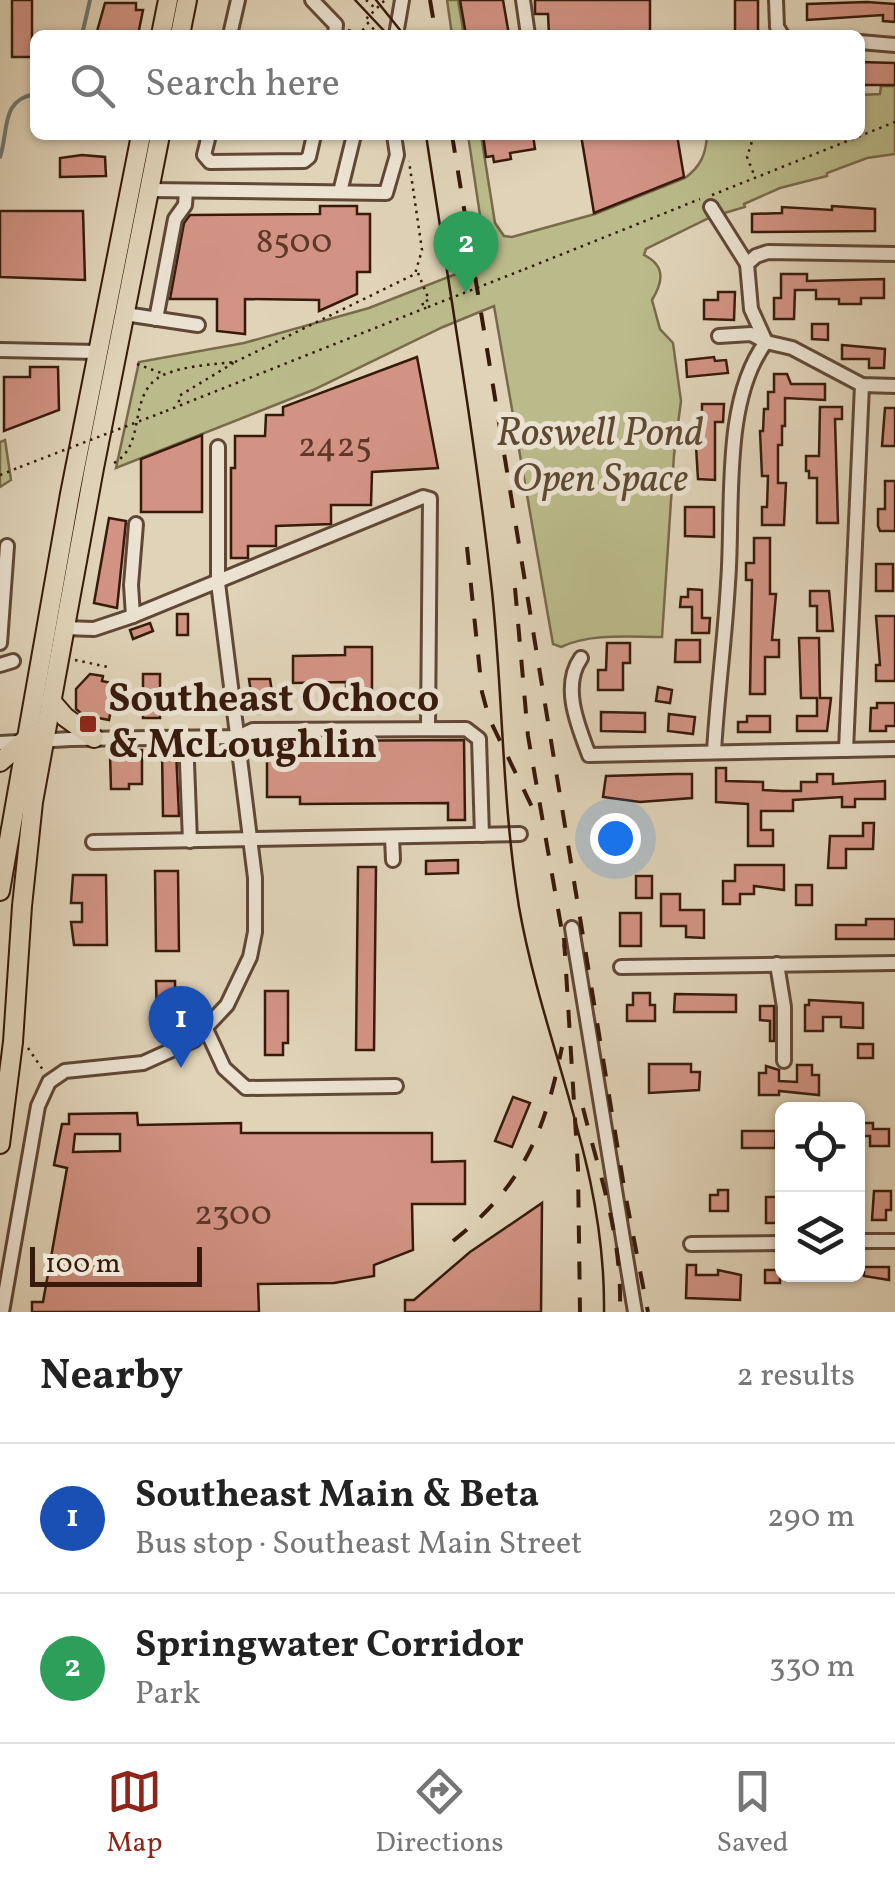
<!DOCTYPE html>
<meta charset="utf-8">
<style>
:root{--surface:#fff;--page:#f2f2f2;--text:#222;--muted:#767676;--line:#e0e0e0;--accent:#8f2418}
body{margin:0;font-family:Vollkorn,serif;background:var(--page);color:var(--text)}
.controls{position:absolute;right:30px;bottom:30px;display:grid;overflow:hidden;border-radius:15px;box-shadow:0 2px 8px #0004}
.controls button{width:90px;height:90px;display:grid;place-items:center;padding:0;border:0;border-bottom:2px solid var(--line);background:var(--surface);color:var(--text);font:50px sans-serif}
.scale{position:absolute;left:30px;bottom:25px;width:172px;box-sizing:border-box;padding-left:10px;border:5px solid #371a0b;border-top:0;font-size:28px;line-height:35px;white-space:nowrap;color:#371a0b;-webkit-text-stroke:8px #ebe2d1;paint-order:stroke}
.you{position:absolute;left:615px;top:838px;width:35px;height:35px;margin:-25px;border:8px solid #fff;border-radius:50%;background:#1a73e8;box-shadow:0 0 0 15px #1a73e833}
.badge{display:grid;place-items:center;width:65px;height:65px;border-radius:50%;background:var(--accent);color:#fff;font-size:32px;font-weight:700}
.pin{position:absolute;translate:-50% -82px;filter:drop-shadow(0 2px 5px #0008)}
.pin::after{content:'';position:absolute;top:52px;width:35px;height:30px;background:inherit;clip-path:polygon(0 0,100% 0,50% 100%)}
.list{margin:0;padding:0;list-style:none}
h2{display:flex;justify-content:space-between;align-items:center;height:130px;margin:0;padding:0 40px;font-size:42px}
h2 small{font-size:32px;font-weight:400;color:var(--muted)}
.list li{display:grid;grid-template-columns:65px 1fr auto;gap:30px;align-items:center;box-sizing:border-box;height:150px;padding:0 40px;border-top:2px solid var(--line)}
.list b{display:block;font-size:38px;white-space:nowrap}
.list p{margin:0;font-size:32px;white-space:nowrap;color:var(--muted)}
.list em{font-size:32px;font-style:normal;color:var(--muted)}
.icon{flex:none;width:55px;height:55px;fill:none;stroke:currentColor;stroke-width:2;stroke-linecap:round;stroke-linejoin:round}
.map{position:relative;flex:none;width:895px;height:1312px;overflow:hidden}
.search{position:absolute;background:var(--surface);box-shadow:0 2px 8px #0004;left:30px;right:30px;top:30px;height:110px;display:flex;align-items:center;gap:25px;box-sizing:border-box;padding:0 35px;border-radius:15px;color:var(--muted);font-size:38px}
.sheet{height:430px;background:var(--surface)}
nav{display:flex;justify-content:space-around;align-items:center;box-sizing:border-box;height:140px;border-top:2px solid var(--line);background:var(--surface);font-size:28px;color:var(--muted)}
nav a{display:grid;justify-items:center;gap:5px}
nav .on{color:var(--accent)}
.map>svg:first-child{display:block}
.green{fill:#baba8a;stroke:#786a4a;stroke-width:2.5}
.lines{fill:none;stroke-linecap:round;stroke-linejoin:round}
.stream{stroke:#6f7871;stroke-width:4}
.building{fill:#d29384;stroke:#371a0b;stroke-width:2.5;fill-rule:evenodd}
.minor-casing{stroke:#614836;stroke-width:18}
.highway-casing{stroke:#371a0b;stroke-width:22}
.path{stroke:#371a0b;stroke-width:2.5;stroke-dasharray:2.5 5;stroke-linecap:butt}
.minor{stroke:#ebe2d1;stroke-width:12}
.highway{stroke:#e0d3b8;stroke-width:18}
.tram{stroke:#371a0b;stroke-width:2.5}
.rail{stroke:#371a0b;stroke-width:4;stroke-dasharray:18 18;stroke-linecap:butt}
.path-bridge{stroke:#371a0b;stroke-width:2.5;stroke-dasharray:2.5 5;stroke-linecap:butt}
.poi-dot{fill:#8f2418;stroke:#ebe2d1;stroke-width:4}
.labels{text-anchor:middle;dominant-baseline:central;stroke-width:10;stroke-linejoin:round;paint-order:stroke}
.number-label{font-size:35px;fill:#5e3829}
.park-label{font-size:40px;font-style:italic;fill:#5e4a31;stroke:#ebe2d1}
.poi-label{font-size:40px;font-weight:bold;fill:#371a0b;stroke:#ebe2d1;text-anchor:start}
</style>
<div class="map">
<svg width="895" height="1312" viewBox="0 0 895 1312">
<rect width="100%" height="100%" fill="#e0d3b8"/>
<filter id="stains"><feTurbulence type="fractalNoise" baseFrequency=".002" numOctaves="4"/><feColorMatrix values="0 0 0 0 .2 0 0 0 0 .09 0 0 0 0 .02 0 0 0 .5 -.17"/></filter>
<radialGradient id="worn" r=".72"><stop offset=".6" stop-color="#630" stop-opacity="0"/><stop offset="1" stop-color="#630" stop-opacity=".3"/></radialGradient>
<g class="green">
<path d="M447,0H458L464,35H452Z"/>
<path d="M881,86H895V154L867,158L827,173V176L780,188L744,204L745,207L711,217L646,249L644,255C666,266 663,282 652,300L660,329L673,343L681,401L674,455L662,637C629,637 591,633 561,647L553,644L494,306L443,327L313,390L116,468L139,362L244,343L369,308L487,262L468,135H481L495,223L504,236L512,237L595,214L685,178C701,166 706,154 707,135H860V95L880,94Z"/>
<path d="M5,440L11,480L0,487V442Z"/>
</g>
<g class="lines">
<g class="stream">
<path d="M82,35L90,0"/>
<path d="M0,157C9,131 0,100 35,94"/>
</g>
</g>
<g class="building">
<rect x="12" y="0" width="20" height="57"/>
<path d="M460,0H503L509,35H466Z"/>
<path d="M535,0H650V35H549L548,14H535Z"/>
<rect x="735" y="0" width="23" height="35"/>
<path d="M867,2L895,4V22L883,21V15L807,20V4Z"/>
<path d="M105,3H136V10H143L138,35H96Z"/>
<path d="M860,62L895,63V85H860Z"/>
<path d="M483,135H533L535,149L510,153L511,159L494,162L493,156L486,157Z"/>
<path d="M581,135H677L684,177L594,213Z"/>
<path d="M82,155L105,157L106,176L60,177V158Z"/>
<path d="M320,206H357V214H370V272H357V294L319,311V300L245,299V334L217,331V299H170L184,223L190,215L320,214Z"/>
<path d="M832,206L875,209V231L752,232V214L782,213V207L832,210Z"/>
<path d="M0,211H83L85,280L0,277Z"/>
<path d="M781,274H807V281L884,279V298H861V304H839V299H816V290H795L794,319H774V298H781Z"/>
<path d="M718,292H735L734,320L704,319V300H718Z"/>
<path d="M812,324H828V340L812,339Z"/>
<path d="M842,345L885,349L884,368H869V359H842Z"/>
<path d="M417,357L438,468L372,472L371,505H331V524L276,526V546H248V558H231V468H235V436H265L266,415H283V407Z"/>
<path d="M714,357L715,361L726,360L728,373L687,377L686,360Z"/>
<path d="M30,367H58L59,410L4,431V377H30Z"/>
<path d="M774,374H787L791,384H825V400L785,398V426H782V445H778V483H786L784,525H762V507H767L768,476H762L760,431H763L764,409H768V392H774Z"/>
<path d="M702,404H724L723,422H715V480L698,479L695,430H702Z"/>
<path d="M820,407H842V419H835L838,523H817V478H809V471H806V456H819Z"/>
<path d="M885,408H895V446H882Z"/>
<path d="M202,435V512H141V459Z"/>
<path d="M885,481H895V531H880L878,526V509H885Z"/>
<path d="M685,507H714V537L685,536Z"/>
<path d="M109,518L126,521L117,608L94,603Z"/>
<path d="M754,538H770V594H776L772,640H779V657H765V694H750L752,580H746V563H754Z"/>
<rect x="876" y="564" width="17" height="27"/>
<path d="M688,589L702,590V618H710L709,633H692V607H680L681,597H688Z"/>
<path d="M810,591H829L833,631H817V606H810Z"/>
<rect x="177" y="614" width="11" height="21"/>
<path d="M876,616H895V681H876V665H880Z"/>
<path d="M150,623L153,631L133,639L130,630Z"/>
<path d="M799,638H819L820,698H831L827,731H797V716H817V698H801Z"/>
<path d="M676,640H700V662H675Z"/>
<path d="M607,643H630V663H623V690H598V670H606Z"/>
<path d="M345,647H372V689H346V682L293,683V656L345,655Z"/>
<path d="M90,674L103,676L102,681L116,684L109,720L83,715L76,709V689Z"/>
<rect x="143" y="674" width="17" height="44"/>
<path d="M249,679H270L275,713H254Z"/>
<path d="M658,687L672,690L670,703L656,701Z"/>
<path d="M877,703H895V726H886V731H870L871,708H877Z"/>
<path d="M601,712L645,713V732L601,731Z"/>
<path d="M669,714L695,717L693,734L668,731Z"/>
<path d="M747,716H770V732H738V722H747Z"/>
<path d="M464,740L465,820H448V803L300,804V797H267V744H300V741Z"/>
<path d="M128,750H142V784H129V789H111L110,755H128Z"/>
<path d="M162,750H176L179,816H163Z"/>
<path d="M716,768H726V781L763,782V790L782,791H801V782H817V774H833V784L885,781V799H855V807H842V797L793,800V811H761V830H773V846H748V804L716,802Z"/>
<path d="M676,774H692V798L640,802L603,797L606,776Z"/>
<path d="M863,823H874L873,849H846V868H828L830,836H863Z"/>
<path d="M458,860V873L426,874V861Z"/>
<path d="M735,865H784V890L754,886V894H740V904H723V881H735Z"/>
<path d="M358,867H376L374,1050H356Z"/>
<path d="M155,871H178L179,951H156Z"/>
<path d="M73,875H106L107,945H74L71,922H82V903H71Z"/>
<rect x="636" y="876" width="16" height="22"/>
<rect x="796" y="885" width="16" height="20"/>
<path d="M661,894H680V910H704V938L686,937V926H661Z"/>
<rect x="620" y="913" width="21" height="33"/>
<path d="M866,919H895V939H836V925H866Z"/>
<path d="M156,981H175V1022H157Z"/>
<path d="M265,991H288V1043H283V1055H265Z"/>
<path d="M633,993H650V1005H655V1021H627V1005H633Z"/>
<path d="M675,994L736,995V1012H674Z"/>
<path d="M809,1000L863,1003V1028L841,1027V1017H823V1031H805V1005H809Z"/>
<path d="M760,1006H774V1041H770V1021L760,1020Z"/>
<rect x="858" y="1044" width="15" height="14"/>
<path d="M649,1064H691V1072H700L699,1090L649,1093Z"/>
<path d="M797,1065H812V1075H819V1095L779,1091V1095H759V1073H766V1066L779,1070V1081L797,1082Z"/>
<path d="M513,1097L530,1103L512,1147L495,1141Z"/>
<path d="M137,1113L138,1125L241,1123V1133H432V1162L465,1161V1204H412L413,1250L374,1265V1276L334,1283L258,1284L259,1312H32V1302H43L67,1168L54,1165L62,1124H69V1114ZM75,1134H120V1151L73,1152Z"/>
<path d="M860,1123H873V1129H889V1146H870V1136H860Z"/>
<path d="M742,1131H776L775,1148H742Z"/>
<path d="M718,1190H728V1211H710V1195H718Z"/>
<path d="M874,1191H891V1210H886V1220H872Z"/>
<rect x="766" y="1197" width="13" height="26"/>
<path d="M542,1203L541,1312H405V1300H414L470,1252Z"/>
<path d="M687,1265H696V1275H718V1270L741,1275L740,1300L686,1298Z"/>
<path d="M864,1267H889V1280L864,1276Z"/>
<rect x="765" y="1270" width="15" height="13"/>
</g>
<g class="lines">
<defs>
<g id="minor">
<path d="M312,0L336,25L335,35"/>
<path d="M523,0L528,35"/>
<path d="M776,0L777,27L782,35"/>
<path d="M230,35L238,0"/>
<path d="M396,35L402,0"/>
<path d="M860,42L895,45"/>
<path d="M209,135L204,155L210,162L304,161L309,157L314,135"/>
<path d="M149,190L386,193L397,155L394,135"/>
<path d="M340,192L354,135"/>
<path d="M711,207L747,264"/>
<path d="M747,264L756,256L768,252L895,254"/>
<path d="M747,264L751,309L766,342"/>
<path d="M125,314L198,325"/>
<path d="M156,319L175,219L185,205L186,191"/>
<path d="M719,336L751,334L766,342L792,348L862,385L895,386"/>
<path d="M0,350L98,352"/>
<path d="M133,616L131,585L136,524"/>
<path d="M64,628L94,629L133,616L423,497L430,499L428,729"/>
<path d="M0,643L7,546"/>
<path d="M581,658C561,686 578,726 589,755L895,749"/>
<path d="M0,665L13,661"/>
<path d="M186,737L190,841"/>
<path d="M0,743L71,739L238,737L253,730L466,729L479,739L482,835"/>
<path d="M846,750L862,385"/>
<path d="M714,752C717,696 725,639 728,583C734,511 721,402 766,342"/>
<path d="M392,838L393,860"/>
<path d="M93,842L520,834"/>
<path d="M572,928L635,1312"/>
<path d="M777,964L784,1007V1061"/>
<path d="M621,967L895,963"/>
<path d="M206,1029L224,1068L246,1088L396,1086"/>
<path d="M858,1241H895"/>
<path d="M691,1244L782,1243"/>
<path d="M2,1312L38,1106L49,1082L65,1071L143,1063L194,1040L227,1005L250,957L255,932V878L218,583V447"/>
</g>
<g id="highway">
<path d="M161,35L168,0"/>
<path d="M180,35L187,0"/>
<path d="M51,701L65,717L94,738"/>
<path d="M0,762L24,741"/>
<path d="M0,891L70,494L141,135"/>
<path d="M0,1144L13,1042L22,906L33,802L94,468L160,135"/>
</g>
</defs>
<use href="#minor" class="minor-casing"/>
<use href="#highway" class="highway-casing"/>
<g class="path">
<path d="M366,0L376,9"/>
<path d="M348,30L360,32L365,28"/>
<path d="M379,35L365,20L385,0"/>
<path d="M754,135L747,157L755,177"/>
<path d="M712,195L895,122"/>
<path d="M525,269L700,199"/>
<path d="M418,273L429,300L422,302L424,308"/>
<path d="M235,362L415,274L422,250L409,161"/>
<path d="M137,364L164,374"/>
<path d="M166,411L428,307"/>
<path d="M114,463C148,444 126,393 163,375C183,366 214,364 235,362L179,396V404"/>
<path d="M0,475L20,467"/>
<path d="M75,660L108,667"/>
<path d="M28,1048L43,1070"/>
</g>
<use href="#minor" class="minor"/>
<use href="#highway" class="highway"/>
<g class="tram">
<path d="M355,0L388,35"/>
<path d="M376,0L404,35"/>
<path d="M426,135C449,287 475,438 492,591C503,696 502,803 519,907C544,1048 606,1165 604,1312"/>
</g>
<g class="rail">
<path d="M430,0L436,35"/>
<path d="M452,135L625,1193L648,1312"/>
<path d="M467,547L482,692L489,718L534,811"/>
<path d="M515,588L528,736L565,949"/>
<path d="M564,938L578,1168L580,1312"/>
<path d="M583,1108C601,1181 622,1234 620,1312"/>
<path d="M453,1241C523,1186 545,1132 562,1047"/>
</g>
<g class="path-bridge">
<path d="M428,307L525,269"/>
<path d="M20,467L166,411"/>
</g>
</g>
<rect class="poi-dot" x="78" y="714" width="20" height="20" rx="5"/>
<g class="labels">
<g class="number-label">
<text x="294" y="243">8500</text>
<text x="335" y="447">2425</text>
<text x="233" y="1215">2300</text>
</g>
<g class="park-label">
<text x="600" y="435">Roswell Pond<tspan x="600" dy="46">Open Space</tspan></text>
</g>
<g class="poi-label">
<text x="108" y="701">Southeast Ochoco<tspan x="108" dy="46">&amp; McLoughlin</tspan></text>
</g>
</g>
<rect width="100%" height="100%" filter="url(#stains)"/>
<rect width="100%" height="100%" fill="url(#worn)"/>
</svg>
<div class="controls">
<button><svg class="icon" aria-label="locate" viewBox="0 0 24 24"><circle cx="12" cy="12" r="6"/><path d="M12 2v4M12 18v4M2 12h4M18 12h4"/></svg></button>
<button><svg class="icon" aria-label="layers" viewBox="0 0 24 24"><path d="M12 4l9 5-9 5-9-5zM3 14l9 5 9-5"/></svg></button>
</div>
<div class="scale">100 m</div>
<div class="you"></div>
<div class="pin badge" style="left:181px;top:1068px;background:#1a4fb4">1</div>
<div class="pin badge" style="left:466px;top:293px;background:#2e9e5b">2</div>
<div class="search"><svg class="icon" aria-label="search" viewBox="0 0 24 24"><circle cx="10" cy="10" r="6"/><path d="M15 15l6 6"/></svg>Search here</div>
</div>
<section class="sheet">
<h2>Nearby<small>2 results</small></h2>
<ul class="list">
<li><span class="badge" style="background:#1a4fb4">1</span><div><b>Southeast Main &amp; Beta</b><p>Bus stop · Southeast Main Street</p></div><em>290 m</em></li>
<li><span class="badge" style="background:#2e9e5b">2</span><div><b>Springwater Corridor</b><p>Park</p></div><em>330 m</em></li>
</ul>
</section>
<nav>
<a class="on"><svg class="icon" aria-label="map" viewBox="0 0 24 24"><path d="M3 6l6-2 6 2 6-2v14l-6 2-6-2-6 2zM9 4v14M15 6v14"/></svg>Map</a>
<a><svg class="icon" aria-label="directions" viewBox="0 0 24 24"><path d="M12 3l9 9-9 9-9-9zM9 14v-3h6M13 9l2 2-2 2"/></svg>Directions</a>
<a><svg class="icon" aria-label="saved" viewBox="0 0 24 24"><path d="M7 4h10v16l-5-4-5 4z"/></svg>Saved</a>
</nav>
